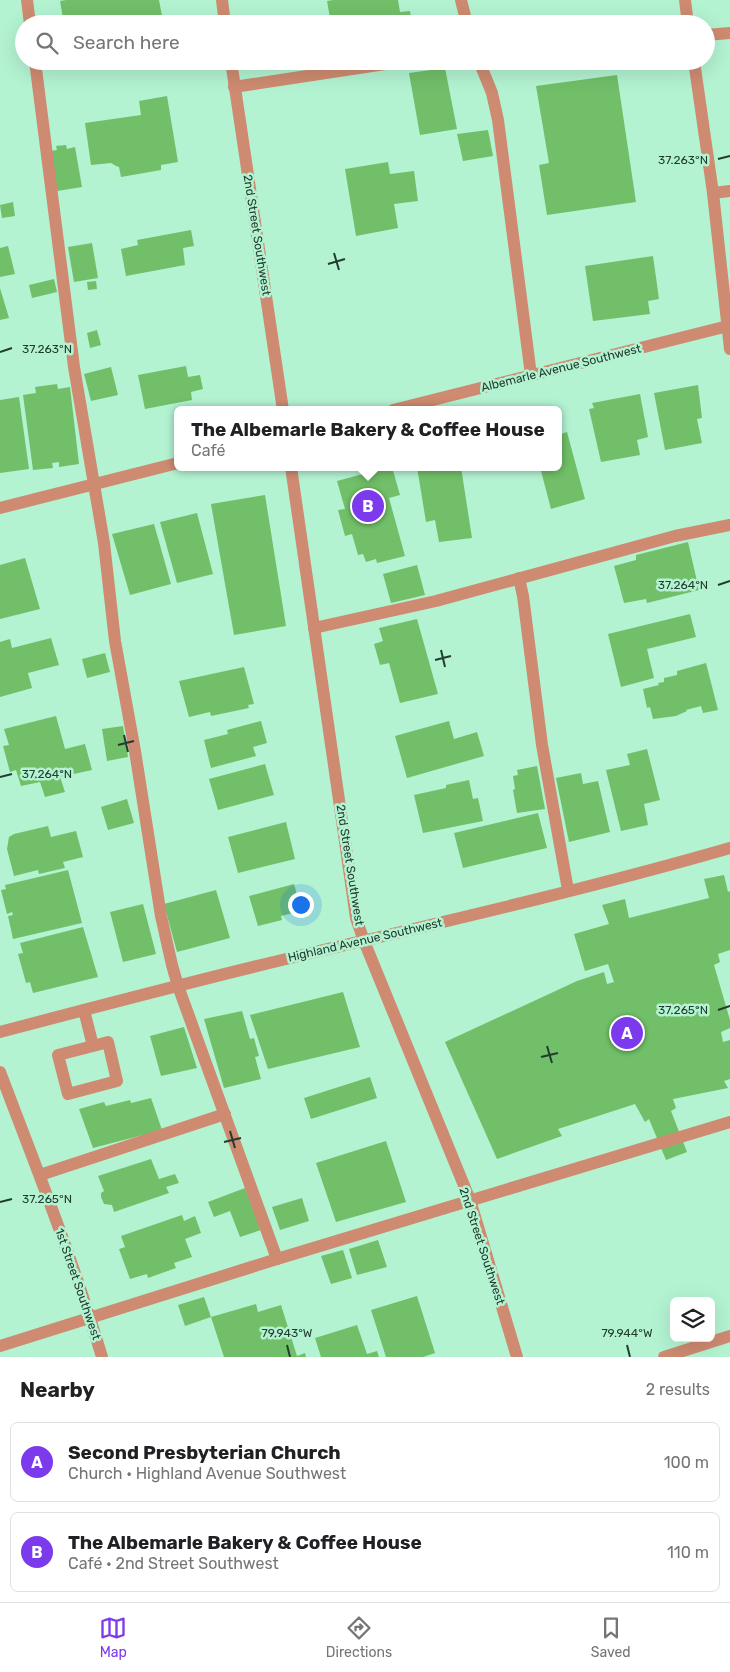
<!DOCTYPE html>
<meta charset="utf-8">
<style>
:root{--surface:#fff;--page:#f6f6f6;--text:#202124;--muted:#757577;--line:#e0e0e0;--accent:#7c3aed}
body{margin:0;font-family:Rubik,sans-serif;background:var(--page);color:var(--text)}
.controls{position:absolute;right:15px;bottom:15px;display:grid;overflow:hidden;border-radius:8px;box-shadow:0 5px 20px #0002}
.controls button{width:45px;height:45px;display:grid;place-items:center;padding:0;border:0;border-bottom:1px solid var(--line);background:var(--surface);color:var(--text);font:25px sans-serif}
.you{position:absolute;left:300px;top:904px;width:18px;height:18px;margin:-12px;border:4px solid #fff;border-radius:50%;background:#1a73e8;box-shadow:0 0 0 8px #1a73e833}
.badge{display:grid;place-items:center;width:32px;height:32px;border-radius:50%;background:var(--accent);color:#fff;font-size:16px;font-weight:700}
.pin{position:absolute;translate:-50% -50%;border:2px solid #fff;box-shadow:0 1px 5px #0006}
.popup{position:absolute;left:174px;top:406px;width:388px;height:65px;box-sizing:border-box;display:grid;place-content:center;border-radius:8px;background:var(--surface);filter:drop-shadow(0 1px 4px #0005);font-size:16px;white-space:nowrap;color:var(--muted)}
.popup b{font-size:19px;color:var(--text)}
.popup::after{content:'';position:absolute;left:50%;top:100%;margin-left:-10px;border:10px solid transparent;border-top-color:var(--surface)}
.list{margin:0;padding:0;list-style:none}
h2{display:flex;justify-content:space-between;align-items:center;height:65px;margin:0;padding:0 20px;font-size:21px}
h2 small{font-size:16px;font-weight:400;color:var(--muted)}
.list li{display:grid;grid-template-columns:32px 1fr auto;gap:15px;align-items:center;box-sizing:border-box;height:80px;margin:0 10px 10px;padding:0 10px;border:1px solid var(--line);border-radius:8px}
.list b{display:block;font-size:19px;white-space:nowrap}
.list p{margin:0;font-size:16px;white-space:nowrap;color:var(--muted)}
.list em{font-size:16px;font-style:normal;color:var(--muted)}
.icon{flex:none;width:28px;height:28px;fill:none;stroke:currentColor;stroke-width:2;stroke-linecap:round;stroke-linejoin:round}
.map{position:relative;flex:none;width:730px;height:1357px;overflow:hidden}
.search{position:absolute;background:var(--surface);box-shadow:0 5px 20px #0002;left:15px;right:15px;top:15px;height:55px;display:flex;align-items:center;gap:12px;box-sizing:border-box;padding:0 18px;border-radius:28px;color:var(--muted);font-size:19px}
.sheet{height:245px;background:var(--surface)}
nav{display:flex;justify-content:space-around;align-items:center;box-sizing:border-box;height:70px;border-top:1px solid var(--line);background:var(--surface);font-size:14px;color:var(--muted)}
nav a{display:grid;justify-items:center;gap:2px}
nav .on{color:var(--accent)}
.map>svg:first-child{display:block}
.building{fill:#71bf68}
.lines{fill:none;stroke-linecap:round;stroke-linejoin:round}
.service{stroke:#ce8b71;stroke-width:12}
.minor{stroke:#ce8b71;stroke-width:12}
.ticks{fill:none;stroke:#223c2f;stroke-width:2}
.labels{text-anchor:middle;dominant-baseline:central;stroke-width:5;stroke-linejoin:round;paint-order:stroke}
.street-label{font-size:12px;fill:#223c2f;stroke:#b3f3d2}
.ticks-label{font-size:12px;text-anchor:middle;fill:#223c2f;stroke:#b3f3d2;stroke-width:5;stroke-linejoin:round;paint-order:stroke}
</style>
<div class="map">
<svg width="730" height="1357" viewBox="0 0 730 1357">
<rect width="100%" height="100%" fill="#b3f3d2"/>
<g class="building">
<path d="M66,0H159L163,21L149,24H64L60,1Z"/>
<path d="M333,0H398L400,12L410,11L412,24H331L327,1Z"/>
<path d="M445,68L457,129L420,135L409,73Z"/>
<path d="M617,75L636,202L547,215L539,165L549,163L536,86Z"/>
<path d="M167,96L178,162L161,165V170L121,177L119,167L116,166L111,163L91,165L85,123L141,115L139,101Z"/>
<path d="M488,130L493,156L463,161L457,134Z"/>
<path d="M66,145L67,149L75,147L82,187L57,191L50,151L57,150L56,146Z"/>
<path d="M388,162L390,174L414,171L418,201L394,204L398,228L356,236L345,169Z"/>
<path d="M13,202L15,216L2,218L0,205Z"/>
<path d="M191,230L194,246L183,248L185,265L126,276L121,249L138,245L137,240Z"/>
<path d="M92,243L98,278L74,282L68,247Z"/>
<path d="M8,246L15,274L0,277V248Z"/>
<path d="M653,256L659,299L648,301L650,314L593,321L585,266Z"/>
<path d="M54,279L57,292L32,298L29,285Z"/>
<path d="M96,281L97,289L88,290L87,282Z"/>
<path d="M0,288L9,318L0,320Z"/>
<path d="M97,330L101,345L90,348L87,333Z"/>
<path d="M186,366L188,377L200,375L203,389L191,392L192,400L145,409L138,375Z"/>
<path d="M111,367L118,395L91,401L84,374Z"/>
<path d="M57,384L58,389L70,387L79,464L59,467V462L52,463L53,468L33,470L23,395L36,393L35,387Z"/>
<path d="M698,385L702,418L697,419L702,443L665,450L654,393Z"/>
<path d="M640,394L648,437L637,440L640,455L601,462L589,409L594,408L592,403Z"/>
<path d="M19,397L29,469L0,473V400Z"/>
<path d="M567,432L585,499L551,509L540,467H558V435Z"/>
<path d="M389,467H392L400,495L389,498L405,556L377,563L376,559L366,562L363,554L358,555L352,534L345,536L338,510L345,509L337,481Z"/>
<path d="M417,467H461L472,538L439,542L435,520L426,522Z"/>
<path d="M265,495L286,626L234,635L211,504Z"/>
<path d="M197,513L213,574L177,583L160,522Z"/>
<path d="M154,524L171,584L130,595L112,534Z"/>
<path d="M688,542L699,590L647,603L646,599L624,603L614,566L636,560V555Z"/>
<path d="M25,558L40,609L0,619V565Z"/>
<path d="M417,565L425,595L391,603L383,574Z"/>
<path d="M690,614L696,637L647,649L654,678L621,687L608,634Z"/>
<path d="M417,619L438,694L400,703L389,663L380,665L374,644L383,641L379,628Z"/>
<path d="M51,638L59,665L28,673L32,688L0,697V642L10,639L12,648Z"/>
<path d="M105,653L110,672L87,678L82,659Z"/>
<path d="M706,663L718,710L703,713L701,706L686,710L687,711L676,716L653,719L650,707L647,708L643,689L659,685L658,683L664,682V678L677,675V671Z"/>
<path d="M244,667L254,704L248,705L249,708L211,716L210,712L189,717L179,681Z"/>
<path d="M56,716L65,749L85,744L92,770L60,777L65,792L45,797L40,782L21,786L16,770L10,772L3,746L9,745L4,729Z"/>
<path d="M261,721L267,743L253,747L256,756L211,768L204,740L228,734L227,730Z"/>
<path d="M449,721L454,739L477,732L484,756L407,778L395,736Z"/>
<path d="M123,726L128,757L107,761L102,729Z"/>
<path d="M647,749L660,800L644,804L648,825L621,831L606,770L630,765L627,754Z"/>
<path d="M265,764L274,795L218,810L209,779Z"/>
<path d="M537,766L545,809L517,813L513,790L515,789L513,776L518,775L517,770Z"/>
<path d="M581,773L583,784L598,781L610,832L569,842L556,778Z"/>
<path d="M469,780L473,799L478,798L483,821L423,833L414,795L446,788V785Z"/>
<path d="M127,799L134,823L108,830L101,807Z"/>
<path d="M538,813L547,848L463,868L454,833Z"/>
<path d="M286,822L295,859L238,873L228,837Z"/>
<path d="M48,826L51,837L76,831L83,857L63,862L65,868L39,874L38,870L14,876L7,849L9,837L14,834Z"/>
<path d="M68,870L82,923L13,939L8,916L13,915L12,912L7,914L1,890L6,889L5,885Z"/>
<path d="M724,875L728,892L730,891V950L718,954L720,962L714,965L730,1020V1028L721,1032L723,1042L730,1040V1079L724,1081L728,1088L673,1099L676,1108L671,1111L687,1152L666,1160L649,1119L645,1122L635,1104L558,1129L562,1136L497,1159L445,1042L577,981L604,972L607,984L614,982L608,964L585,971L574,934L609,924L602,905L625,899L629,918L709,898L704,879Z"/>
<path d="M294,884L299,902L295,903L297,912L281,916L282,920L258,926L249,896Z"/>
<path d="M216,890L230,938L177,952L164,904Z"/>
<path d="M143,904L156,954L123,962L110,912Z"/>
<path d="M83,927L98,977L33,993L30,982L26,983L18,954L23,953L20,943Z"/>
<path d="M343,992L360,1047L268,1069L250,1015Z"/>
<path d="M242,1011L250,1039L254,1038L259,1056L255,1057L261,1079L224,1088L204,1019Z"/>
<path d="M184,1027L197,1068L161,1076L150,1036Z"/>
<path d="M370,1077L377,1098L311,1119L304,1098Z"/>
<path d="M151,1098L162,1130L93,1148L79,1109L104,1102L106,1106L130,1100L131,1103Z"/>
<path d="M386,1141L406,1202L336,1222L316,1163Z"/>
<path d="M151,1159L159,1179L175,1174L179,1183L166,1187L169,1193L114,1212L112,1205L104,1204L101,1197V1193L104,1191L98,1176Z"/>
<path d="M245,1188L261,1230L240,1237L230,1211L214,1217L208,1202Z"/>
<path d="M302,1198L309,1221L280,1230L272,1207Z"/>
<path d="M182,1215L184,1221L195,1216L201,1233L185,1239L192,1257L174,1263L176,1268L148,1278L147,1274L130,1279L119,1249L125,1247L121,1236Z"/>
<path d="M378,1240L387,1267L357,1275L349,1249Z"/>
<path d="M343,1250L352,1278L331,1284L321,1256Z"/>
<path d="M417,1296L435,1353L423,1357H386L371,1310Z"/>
<path d="M204,1297L211,1317L185,1326L178,1305Z"/>
<path d="M256,1304L258,1312L281,1305L297,1356L305,1353L306,1357H224L211,1317Z"/>
<path d="M357,1325L367,1354L377,1351L379,1357H321L315,1338Z"/>
</g>
<g class="lines">
<g class="service">
<path d="M27,0L30,24"/>
<path d="M461,0L467,24"/>
<path d="M706,35L730,33"/>
<path d="M35,61L74,367L104,543L115,641L135,751L161,916L172,965L178,986L277,1259"/>
<path d="M479,61L492,93L498,120L531,375"/>
<path d="M234,87L405,61"/>
<path d="M519,578L523,596L542,745L568,890"/>
<path d="M314,628L436,601L675,536L730,525"/>
<path d="M84,1010L93,1046L58,1055L68,1094L117,1081L108,1042L93,1046"/>
<path d="M40,1175L225,1114"/>
<path d="M0,1346L277,1259L730,1122"/>
</g>
<g class="minor">
<path d="M222,0L225,24"/>
<path d="M685,0L688,24"/>
<path d="M231,61L283,410"/>
<path d="M694,61L713,193L730,349"/>
<path d="M713,193L730,191"/>
<path d="M393,410L728,326"/>
<path d="M291,467L356,918L364,941L470,1200L517,1357"/>
<path d="M0,508L178,463"/>
<path d="M0,1032C95,1007 190,982 286,959C434,924 584,890 730,848"/>
<path d="M0,1072C36,1166 73,1260 102,1357"/>
<path d="M664,1357L730,1336"/>
</g>
</g>
<path class="ticks" d="M718,159L730,156M334,253L339,270M328,264L345,259M0,352L12,348M718,585L730,581M441,650L445,667M435,660L451,656M124,735L128,752M118,745L134,741M0,777L12,774M718,1010L730,1006M547,1046L552,1063M541,1057L558,1053M230,1131L235,1148M224,1142L241,1138M0,1202L12,1199M287,1345L290,1357M627,1345L630,1357"/>
<g class="labels">
<g class="street-label">
<text transform="translate(257 235) rotate(81)">2nd Street Southwest</text>
<text transform="translate(561 368) rotate(-14)">Albemarle Avenue Southwest</text>
<text transform="translate(350 865) rotate(81)">2nd Street Southwest</text>
<text transform="translate(365 940) rotate(-13)">Highland Avenue Southwest</text>
<text transform="translate(482 1246) rotate(72)">2nd Street Southwest</text>
<text transform="translate(78 1284) rotate(71)">1st Street Southwest</text>
</g>
</g>
<g class="ticks-label">
<text x="683" y="164">37.263°N</text>
<text x="47" y="353">37.263°N</text>
<text x="683" y="589">37.264°N</text>
<text x="47" y="778">37.264°N</text>
<text x="683" y="1014">37.265°N</text>
<text x="47" y="1203">37.265°N</text>
<text x="287" y="1337">79.943°W</text>
<text x="627" y="1337">79.944°W</text>
</g>
</svg>
<div class="controls">
<button><svg class="icon" aria-label="layers" viewBox="0 0 24 24"><path d="M12 4l9 5-9 5-9-5zM3 14l9 5 9-5"/></svg></button>
</div>
<div class="you"></div>
<div class="pin badge" style="left:627px;top:1033px">A</div>
<div class="pin badge" style="left:368px;top:506px">B</div>
<div class="popup"><b>The Albemarle Bakery &amp; Coffee House</b>Café</div>
<div class="search"><svg class="icon" aria-label="search" viewBox="0 0 24 24"><circle cx="10" cy="10" r="6"/><path d="M15 15l6 6"/></svg>Search here</div>
</div>
<section class="sheet">
<h2>Nearby<small>2 results</small></h2>
<ul class="list">
<li><span class="badge">A</span><div><b>Second Presbyterian Church</b><p>Church · Highland Avenue Southwest</p></div><em>100 m</em></li>
<li><span class="badge">B</span><div><b>The Albemarle Bakery &amp; Coffee House</b><p>Café · 2nd Street Southwest</p></div><em>110 m</em></li>
</ul>
</section>
<nav>
<a class="on"><svg class="icon" aria-label="map" viewBox="0 0 24 24"><path d="M3 6l6-2 6 2 6-2v14l-6 2-6-2-6 2zM9 4v14M15 6v14"/></svg>Map</a>
<a><svg class="icon" aria-label="directions" viewBox="0 0 24 24"><path d="M12 3l9 9-9 9-9-9zM9 14v-3h6M13 9l2 2-2 2"/></svg>Directions</a>
<a><svg class="icon" aria-label="saved" viewBox="0 0 24 24"><path d="M7 4h10v16l-5-4-5 4z"/></svg>Saved</a>
</nav>
